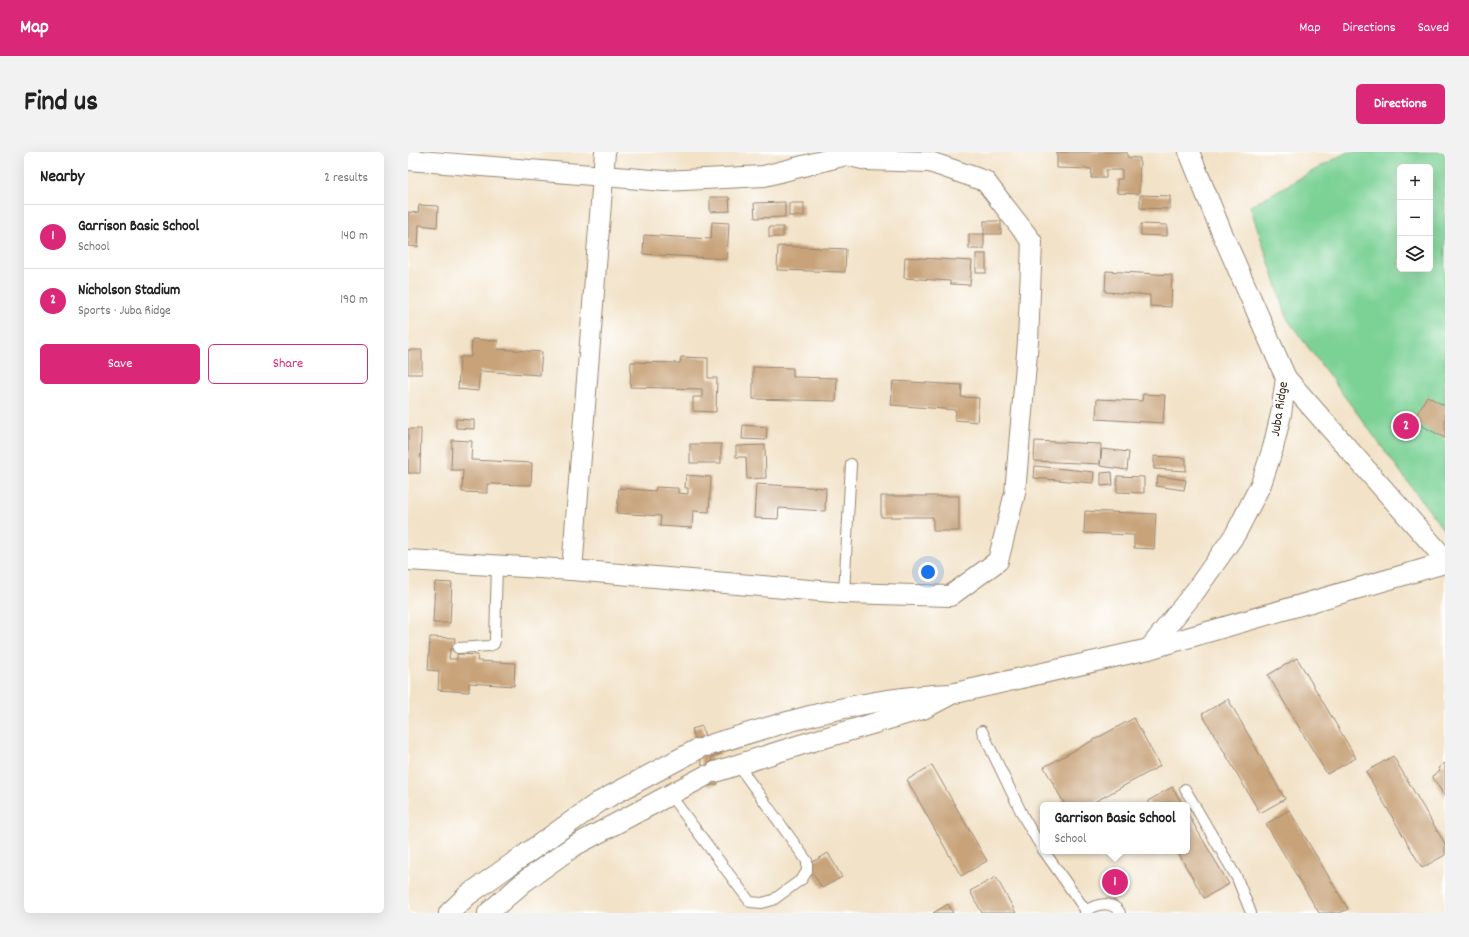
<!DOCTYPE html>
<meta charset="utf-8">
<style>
:root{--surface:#fff;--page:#f2f2f2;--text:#222;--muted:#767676;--line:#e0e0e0;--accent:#db2777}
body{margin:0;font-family:Dekko,sans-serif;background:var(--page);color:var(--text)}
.controls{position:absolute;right:12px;top:12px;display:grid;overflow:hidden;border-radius:6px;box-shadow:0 4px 16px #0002}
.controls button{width:36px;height:36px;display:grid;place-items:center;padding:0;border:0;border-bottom:1px solid var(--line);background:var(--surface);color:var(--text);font:20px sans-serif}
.you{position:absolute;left:520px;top:420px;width:14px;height:14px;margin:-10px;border:3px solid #fff;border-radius:50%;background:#1a73e8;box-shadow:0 0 0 6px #1a73e833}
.badge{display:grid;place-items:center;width:26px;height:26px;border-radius:50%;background:var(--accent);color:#fff;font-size:13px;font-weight:700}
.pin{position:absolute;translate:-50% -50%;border:2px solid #fff;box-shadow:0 1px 4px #0006}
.popup{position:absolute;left:632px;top:650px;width:150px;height:52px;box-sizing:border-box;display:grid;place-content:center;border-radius:6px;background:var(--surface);filter:drop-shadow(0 1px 3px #0005);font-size:13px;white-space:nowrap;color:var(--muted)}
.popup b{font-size:15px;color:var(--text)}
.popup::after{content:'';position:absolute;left:50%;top:100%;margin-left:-8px;border:8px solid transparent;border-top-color:var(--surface)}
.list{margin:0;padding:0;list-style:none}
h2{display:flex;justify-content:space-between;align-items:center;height:52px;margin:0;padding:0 16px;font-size:17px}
h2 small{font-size:13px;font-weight:400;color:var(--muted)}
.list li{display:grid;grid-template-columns:26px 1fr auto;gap:12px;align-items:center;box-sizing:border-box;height:64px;padding:0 16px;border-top:1px solid var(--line)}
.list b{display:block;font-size:15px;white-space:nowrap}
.list p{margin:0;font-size:13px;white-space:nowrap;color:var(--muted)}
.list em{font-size:13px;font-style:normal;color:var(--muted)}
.actions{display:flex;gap:8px;padding:12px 16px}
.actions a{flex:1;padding:9px 0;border:1px solid var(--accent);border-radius:6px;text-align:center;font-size:14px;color:var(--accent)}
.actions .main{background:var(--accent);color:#fff}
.icon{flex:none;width:22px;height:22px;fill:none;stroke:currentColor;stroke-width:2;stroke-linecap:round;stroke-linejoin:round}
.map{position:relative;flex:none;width:1037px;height:761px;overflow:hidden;border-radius:6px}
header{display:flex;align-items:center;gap:24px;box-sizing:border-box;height:56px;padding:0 20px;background:var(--accent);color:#fff}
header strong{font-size:19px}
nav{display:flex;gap:22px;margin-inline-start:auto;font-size:14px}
.intro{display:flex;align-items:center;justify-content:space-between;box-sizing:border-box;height:96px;padding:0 24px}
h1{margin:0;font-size:28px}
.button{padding:10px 18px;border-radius:6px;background:var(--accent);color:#fff;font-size:14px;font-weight:700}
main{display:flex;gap:24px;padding:0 24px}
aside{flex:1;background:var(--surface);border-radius:6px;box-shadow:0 4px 16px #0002}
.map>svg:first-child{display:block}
.garden{fill:#7bd195;stroke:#5b7e5a;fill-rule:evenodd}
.building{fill:#c8a379}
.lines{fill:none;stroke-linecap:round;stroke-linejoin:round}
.lane-casing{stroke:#968672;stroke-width:12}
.street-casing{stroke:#968672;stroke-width:22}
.lane{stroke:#fff;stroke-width:10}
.street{stroke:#fff;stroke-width:20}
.labels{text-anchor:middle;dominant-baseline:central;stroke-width:3.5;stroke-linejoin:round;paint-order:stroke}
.street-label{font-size:14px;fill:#3b2a1e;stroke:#fff}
</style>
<header>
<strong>Map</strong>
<nav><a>Map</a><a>Directions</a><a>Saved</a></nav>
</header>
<div class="intro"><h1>Find us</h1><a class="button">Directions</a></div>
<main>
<aside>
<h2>Nearby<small>2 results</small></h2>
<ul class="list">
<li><span class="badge">1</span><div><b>Garrison Basic School</b><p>School</p></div><em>140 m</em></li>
<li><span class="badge">2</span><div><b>Nicholson Stadium</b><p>Sports · Juba Ridge</p></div><em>190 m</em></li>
</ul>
<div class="actions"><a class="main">Save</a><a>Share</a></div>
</aside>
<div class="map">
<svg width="1037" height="761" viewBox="0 0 1037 761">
<rect width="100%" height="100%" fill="#fff"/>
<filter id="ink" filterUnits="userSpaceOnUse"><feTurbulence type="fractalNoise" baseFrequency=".025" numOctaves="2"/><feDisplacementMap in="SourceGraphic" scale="8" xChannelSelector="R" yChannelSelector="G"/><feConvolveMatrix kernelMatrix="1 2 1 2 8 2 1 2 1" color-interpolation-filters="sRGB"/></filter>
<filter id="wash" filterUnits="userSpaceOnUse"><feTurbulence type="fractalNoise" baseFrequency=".012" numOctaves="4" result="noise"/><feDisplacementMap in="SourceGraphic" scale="16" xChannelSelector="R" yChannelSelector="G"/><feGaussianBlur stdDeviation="0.9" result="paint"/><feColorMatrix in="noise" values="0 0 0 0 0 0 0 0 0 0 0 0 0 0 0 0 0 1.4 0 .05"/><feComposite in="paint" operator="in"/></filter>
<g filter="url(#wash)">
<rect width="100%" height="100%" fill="#f2e2c7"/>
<path class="garden" d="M939,0H1037V380L880,168L842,54ZM992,15H1022V117H992Z"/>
<g id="blocks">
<g class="building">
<path d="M649,0H719V5L732,6L731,42L709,41V27H714V18H698V26H683L684,17L649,16Z"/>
<path d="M732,43L762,44V57L732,56Z"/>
<path d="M302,45H321L322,59L302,60Z"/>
<path d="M377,50V65L347,66L346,51Z"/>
<rect x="381" y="51" width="15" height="13"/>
<path d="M11,53L30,54L29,75L11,73L10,95L0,94V60L10,61Z"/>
<rect x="576" y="69" width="17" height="13"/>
<path d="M304,70L321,71L319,107L235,102L236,83L303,87Z"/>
<path d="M733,72L759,73V84L733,83Z"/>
<rect x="361" y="75" width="14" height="10"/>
<rect x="561" y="82" width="15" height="15"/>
<path d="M370,94L438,97L437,120L369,118Z"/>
<rect x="568" y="102" width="10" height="19"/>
<path d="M497,105L564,109L562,133L542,132V129L496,126Z"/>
<path d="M698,119L764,123L763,155L742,154V143L697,140Z"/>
<path d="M64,187L90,189L89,197L134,200L132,223L72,219L70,239L50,237L52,205H63Z"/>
<rect x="0" y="198" width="14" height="24"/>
<path d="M273,205L300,206V226H309L308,260L285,259V245H294V237L222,235L223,210L272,211Z"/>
<path d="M345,215L385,216V225L429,226L428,249L345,247Z"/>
<path d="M485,229L554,233L553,245L571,246L569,270L547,268L548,258L483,253Z"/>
<path d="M735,242L757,243L755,271L688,267L689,247L734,249Z"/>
<path d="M1019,244L1037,254V286L1005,269Z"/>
<path d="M48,267L66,268V277L48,276Z"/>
<path d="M335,273L359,275L358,288L334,287Z"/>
<path d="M0,277H13L12,321H0Z"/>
<path d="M44,288L64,289L63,308L124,311L123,333L79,332V341L54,340L55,318H43Z"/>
<path d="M627,289L693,292L692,312L626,309Z"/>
<rect x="282" y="292" width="31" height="19"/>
<path d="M357,293L358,326L339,327L338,305H328V294Z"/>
<path d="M694,297L721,300L719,318L692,314Z"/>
<path d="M746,304L778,306V319L746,317Z"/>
<path d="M627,314L686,320L685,331L626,326Z"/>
<path d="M704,320L705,333L693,334V321Z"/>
<path d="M278,323L303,325L301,360L285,359L284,376L252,374L253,364L209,361L211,336L247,339L248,335L267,336H270V341L280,342V336H277Z"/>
<path d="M709,324L736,325V341L709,340Z"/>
<path d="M750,324L778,328L776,338L748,334Z"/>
<path d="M348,332L418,336L417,359L371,356L370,367L346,366Z"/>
<path d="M473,344H551V379H525V365H473Z"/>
<path d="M677,359L748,362L746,397L726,396V383L676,381Z"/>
<path d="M27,430L44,431L42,471H25Z"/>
<path d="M22,485L47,486L46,497H42L41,507H49V502L70,503L69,509L107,511L106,534L61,531V540L30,538L31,519L20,518Z"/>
<path d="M889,506L948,606L919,622L860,523Z"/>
<path d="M820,547L877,647L852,661L794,562Z"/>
<path d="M726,566L752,614L681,653H657L636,615Z"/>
<path d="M294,574L301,599L312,596L313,602L303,605L310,632L300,634L284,577Z"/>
<path d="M985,604L1037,692V703L1014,716L958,620Z"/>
<path d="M1037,611V645L1024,624L1032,619L1030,616Z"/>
<path d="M524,613L579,709L553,724L499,628Z"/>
<path d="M764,635L775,653H743L740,649Z"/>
<path d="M881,658L940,757L932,761H911L858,672Z"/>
<path d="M779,661L821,732L796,746L769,699H779Z"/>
<path d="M420,701L434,725L414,736L400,713Z"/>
<path d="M588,725L608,761H574L562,739Z"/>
<path d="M540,752L545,761H525Z"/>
</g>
</g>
</g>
<g filter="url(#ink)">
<use href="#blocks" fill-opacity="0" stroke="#968672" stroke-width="1"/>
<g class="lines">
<defs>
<g id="lane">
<path d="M436,441L443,312"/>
<path d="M50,496L81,494L86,492L87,488L89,413"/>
<path d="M574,579L616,666L635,698"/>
<path d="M777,637L829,726L843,761"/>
<path d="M262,643L342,750L354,751L365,748L394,727L399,719V709L330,613"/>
<path d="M636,699L678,759"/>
<path d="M677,761C683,753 699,749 708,756C710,757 711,759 712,761"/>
</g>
<g id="street">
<path d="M0,8L256,29L356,24L438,3L459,8L522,10L577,29L624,90L620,189L607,341L590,409L542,444L436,441L164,418L0,408"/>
<path d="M878,226L1037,407"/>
<path d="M164,418L197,0"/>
<path d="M741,497L788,438L828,381L853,332L865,296L873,262L878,226L814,81L781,0"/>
<path d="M299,594C378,569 460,545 543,542L741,497L1037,411"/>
<path d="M307,620L392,593L515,557L540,544"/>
<path d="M41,761L60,743L191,650L290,597"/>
<path d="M80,761L117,729L166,694L297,624"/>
</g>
</defs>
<use href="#lane" class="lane-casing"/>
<use href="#street" class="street-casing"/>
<use href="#lane" class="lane"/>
<use href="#street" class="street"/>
</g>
</g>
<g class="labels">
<g class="street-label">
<text transform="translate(872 257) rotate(-81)">Juba Ridge</text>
</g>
</g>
</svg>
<div class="controls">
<button>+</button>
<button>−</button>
<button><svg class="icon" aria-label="layers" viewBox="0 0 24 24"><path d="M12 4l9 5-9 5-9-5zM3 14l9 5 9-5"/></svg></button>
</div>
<div class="you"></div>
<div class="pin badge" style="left:707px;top:730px">1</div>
<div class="popup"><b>Garrison Basic School</b>School</div>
<div class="pin badge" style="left:998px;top:274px">2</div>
</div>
</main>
